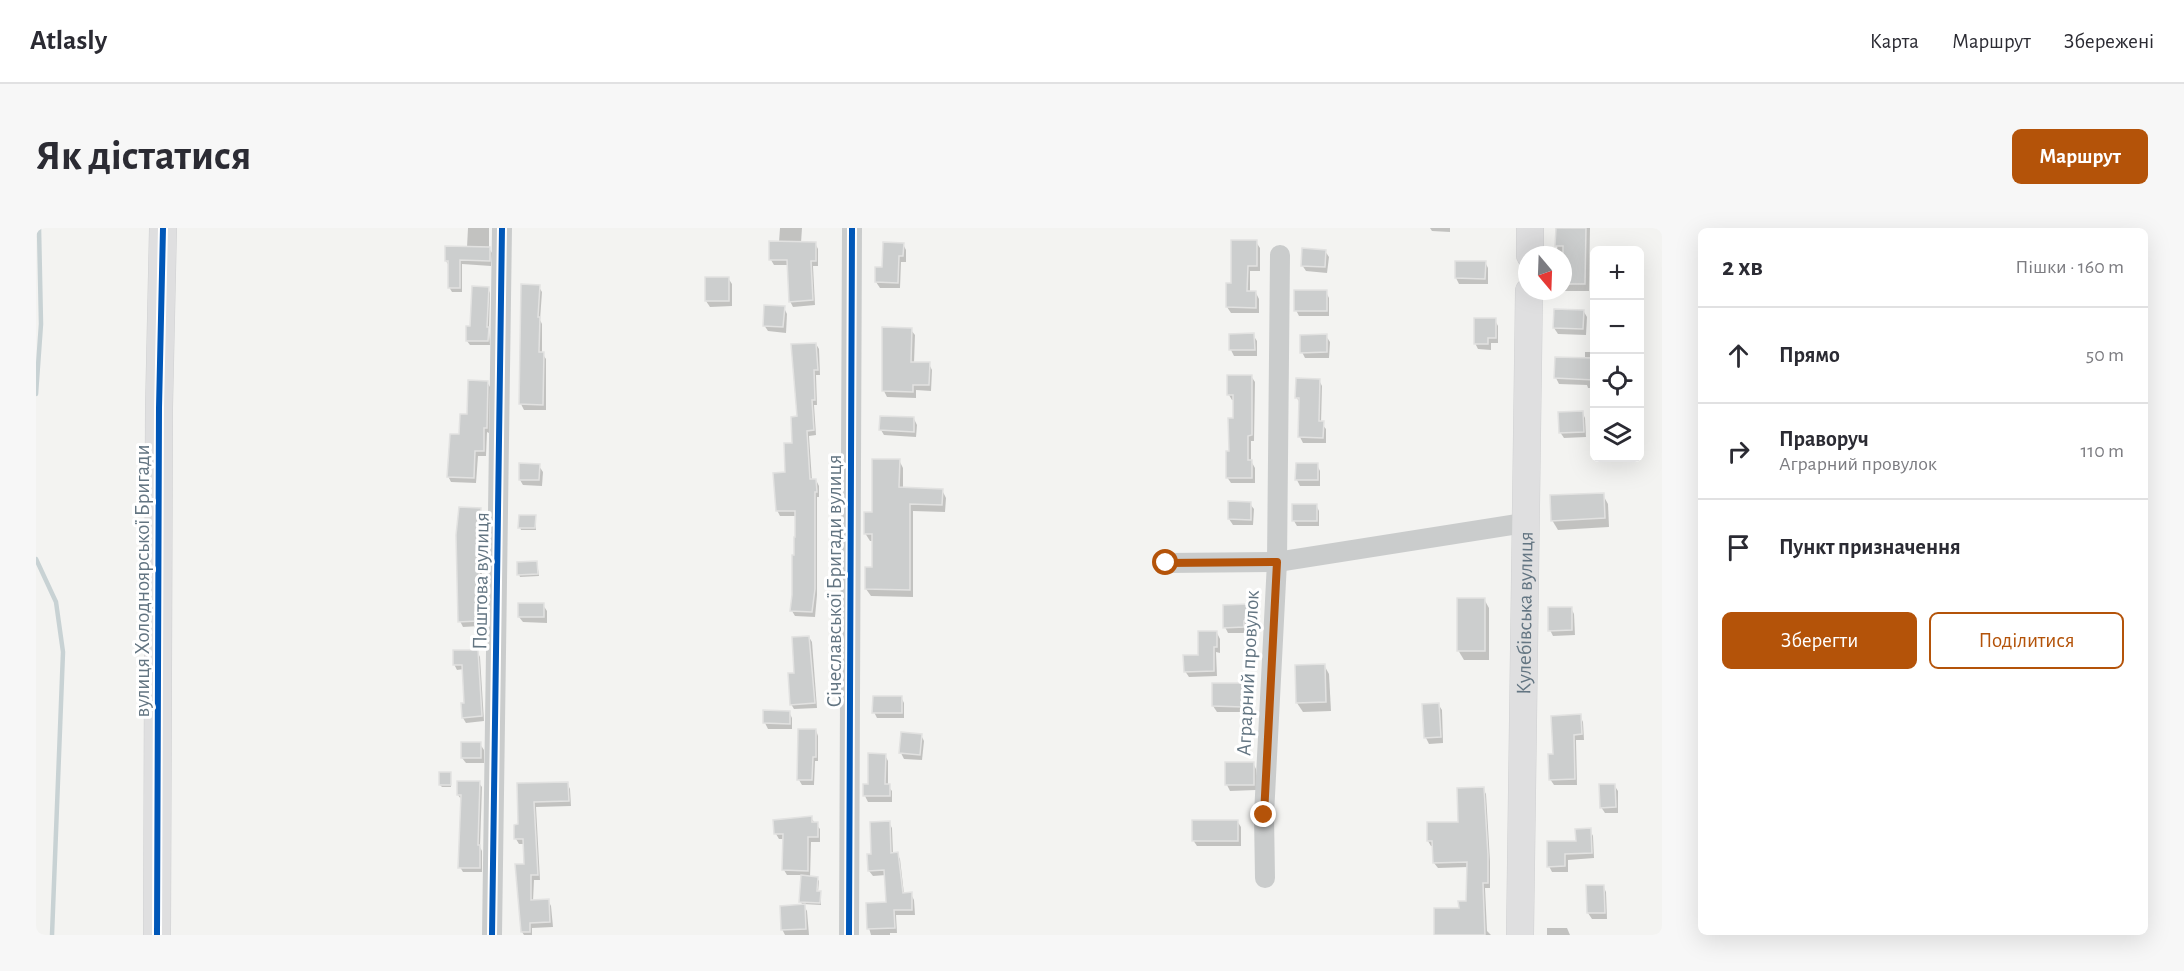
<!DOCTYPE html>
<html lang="uk">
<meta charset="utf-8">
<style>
:root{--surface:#fff;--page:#f7f7f7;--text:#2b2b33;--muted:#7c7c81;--line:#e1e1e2;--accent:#b45309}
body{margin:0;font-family:"Alegreya Sans",sans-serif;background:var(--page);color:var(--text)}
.controls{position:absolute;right:18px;top:18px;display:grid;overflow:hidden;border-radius:9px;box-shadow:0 6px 24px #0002}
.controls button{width:54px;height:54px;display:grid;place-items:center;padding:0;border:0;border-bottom:2px solid var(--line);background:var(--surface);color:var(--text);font:30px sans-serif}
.compass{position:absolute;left:1482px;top:18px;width:54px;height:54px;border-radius:50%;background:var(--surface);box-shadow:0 6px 24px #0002;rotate:161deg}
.stop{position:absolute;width:18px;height:18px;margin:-14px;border:4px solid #b45309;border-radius:50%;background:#fff}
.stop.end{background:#b45309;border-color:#fff;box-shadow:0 2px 6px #0008}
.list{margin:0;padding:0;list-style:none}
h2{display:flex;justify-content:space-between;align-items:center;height:78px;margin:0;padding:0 24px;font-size:26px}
h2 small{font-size:20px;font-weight:400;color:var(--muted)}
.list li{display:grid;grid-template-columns:39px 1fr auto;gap:18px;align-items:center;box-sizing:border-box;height:96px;padding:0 24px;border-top:2px solid var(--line)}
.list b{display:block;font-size:22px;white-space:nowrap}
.list p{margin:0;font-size:20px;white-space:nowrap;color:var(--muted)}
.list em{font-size:20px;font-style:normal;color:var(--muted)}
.actions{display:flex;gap:12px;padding:18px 24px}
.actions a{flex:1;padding:14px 0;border:2px solid var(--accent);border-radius:9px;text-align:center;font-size:21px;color:var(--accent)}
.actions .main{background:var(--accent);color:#fff}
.icon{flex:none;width:33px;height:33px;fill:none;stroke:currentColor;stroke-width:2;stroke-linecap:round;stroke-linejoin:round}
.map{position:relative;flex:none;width:1626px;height:707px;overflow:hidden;border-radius:9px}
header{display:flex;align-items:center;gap:36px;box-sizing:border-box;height:84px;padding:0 30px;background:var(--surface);border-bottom:2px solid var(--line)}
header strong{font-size:28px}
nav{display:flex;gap:33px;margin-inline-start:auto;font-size:21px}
.intro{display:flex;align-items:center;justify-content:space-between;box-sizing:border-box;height:144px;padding:0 36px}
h1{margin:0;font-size:42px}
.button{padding:15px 27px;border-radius:9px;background:var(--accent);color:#fff;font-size:21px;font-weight:700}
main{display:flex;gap:36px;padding:0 36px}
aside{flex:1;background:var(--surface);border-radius:9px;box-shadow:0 6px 24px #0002}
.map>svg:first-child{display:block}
.shadow{fill:#0003}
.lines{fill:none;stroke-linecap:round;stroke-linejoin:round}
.stream{stroke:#c8d2d4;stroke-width:4.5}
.building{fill:#cccece;stroke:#e2e2e1;stroke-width:1.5}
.secondary-casing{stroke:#d0d1d2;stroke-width:28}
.street{stroke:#cacccc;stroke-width:20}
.secondary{stroke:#dfdfe0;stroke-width:27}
.cycleway-casing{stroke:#fff;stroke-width:10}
.cycleway{stroke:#0057b8;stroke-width:6}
.route{stroke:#b45309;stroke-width:8}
.labels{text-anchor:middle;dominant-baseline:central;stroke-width:6;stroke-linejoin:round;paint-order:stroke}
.street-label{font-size:21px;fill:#637582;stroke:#fff}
</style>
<header>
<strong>Atlasly</strong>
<nav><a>Карта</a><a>Маршрут</a><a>Збережені</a></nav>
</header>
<div class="intro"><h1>Як дістатися</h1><a class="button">Маршрут</a></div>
<main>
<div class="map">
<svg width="1626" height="707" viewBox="0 0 1626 707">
<rect width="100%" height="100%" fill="#f3f3f1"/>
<g class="shadow">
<path d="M432,0H453V20L456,25L455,38L426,36V64H416L413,59V38L410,33L431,19Z"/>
<path d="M744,0H766L765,15H779L782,21V38H777L779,77L757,79L754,73L752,37H738L735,32L743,14Z"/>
<path d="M1394,0H1414V4L1396,3Z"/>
<path d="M1522,0H1554L1553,63H1527V27H1521Z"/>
<path d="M1220,14L1224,20V43H1214V65H1220L1223,71V85H1195L1191,79L1196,57Z"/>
<path d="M867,16L870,22V34H865L864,60H844L840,54L841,40L848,41Z"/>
<path d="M1289,23L1293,29L1291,45L1270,43L1266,37Z"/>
<path d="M1420,34H1449L1452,40V56H1423L1420,50Z"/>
<path d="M692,50L696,56V78L674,79L670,73Z"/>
<path d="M503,59L506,64L504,92L506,96V125L510,131V182H488L485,176Z"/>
<path d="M452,60L454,65L453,102L454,117H434L431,113L435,100Z"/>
<path d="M1290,64L1293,70V88H1263L1260,82Z"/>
<path d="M748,80L751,86L750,105L732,103L728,97Z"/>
<path d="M1548,84L1551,89L1550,107L1522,106L1518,100Z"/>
<path d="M1459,92L1462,98V115H1455V122L1442,121L1439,115Z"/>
<path d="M875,102L879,107L878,135L893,136L896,142L895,163L880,162V170L851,169L848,163Z"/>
<path d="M1217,107L1221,113V128H1198L1195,122Z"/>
<path d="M1290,108L1294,114L1293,130H1269L1266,124Z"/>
<path d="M780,116L783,121L784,147H780L781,177H778L780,207L773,208L776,253L780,252L783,258V269H781V367L779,389L759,388L756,383L761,288H744L741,282Z"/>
<path d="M1549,124H1558V160H1552L1551,157L1523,156L1520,150L1549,131Z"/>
<path d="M1215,148L1219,154L1218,213H1215V233L1219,240V255H1195L1191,249L1199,192V172H1196L1193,167Z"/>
<path d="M1283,152L1286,158L1285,195L1290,201V215H1267L1264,209V176L1261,170Z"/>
<path d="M451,154L454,159L453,205L451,204L450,228H442L440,255L415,254L412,248L425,207Z"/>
<path d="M1546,184L1549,190L1550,209L1528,210L1524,204Z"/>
<path d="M878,191L881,197L880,209L848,207L845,202Z"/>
<path d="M863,232L867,240V260L906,262L910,270L909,284L877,283V369L835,368L830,361L837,341L838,313H834L829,305Z"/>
<path d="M1281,237L1284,243V258H1264L1261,252Z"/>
<path d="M503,238L507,244L506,258L487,257L484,252Z"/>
<path d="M1567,267L1572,276L1573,299L1522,302L1516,292Z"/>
<path d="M1214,276L1218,281L1217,297H1197L1193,291Z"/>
<path d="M1280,277L1283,283V298H1261L1258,293Z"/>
<path d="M444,282L448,287L444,398L427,399L424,393Z"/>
<path d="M499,289L500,302H485L484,299Z"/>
<path d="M501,334L503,348L484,349L483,346Z"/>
<path d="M1448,371L1453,380V432H1428L1422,422Z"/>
<path d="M507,377L511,383V395L487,394L483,389Z"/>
<path d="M1212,378L1215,384V399H1210V405H1192L1189,399Z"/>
<path d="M1535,380L1538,386L1539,407L1517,408L1514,402Z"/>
<path d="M1181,405L1184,411V425L1180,424L1181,448L1153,449L1149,443Z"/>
<path d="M773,409L776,414L781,480L758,481L755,476L760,446Z"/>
<path d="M441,423L444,429L448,493L430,495L427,490L430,476L428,441L421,442L418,436Z"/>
<path d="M1288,437L1293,446L1295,483L1267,484L1261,475Z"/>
<path d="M1207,457L1210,463V484H1181L1177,478Z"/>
<path d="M865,469L868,475V490H841L838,484Z"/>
<path d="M1402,476L1406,482L1407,515L1393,516L1390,510L1388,477Z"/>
<path d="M753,484L756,490V501H732L729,495Z"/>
<path d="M1544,488L1547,494L1548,512H1540L1541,557H1518L1514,551L1519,527Z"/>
<path d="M780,502L782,508V533H779L778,557H766L763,552Z"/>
<path d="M885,507L888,513L886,532L868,531L865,525Z"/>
<path d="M444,516L448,522V535H430L426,530Z"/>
<path d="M849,527L852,533V558L856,563V574H832L829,568V558H833Z"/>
<path d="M1217,535L1220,541V562L1194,563L1191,557Z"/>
<path d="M414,546L415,559H406L404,557Z"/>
<path d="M443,555L446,559L444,619L446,623V644H427L424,639L425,571L422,567Z"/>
<path d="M531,555L534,561L535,578L500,579L504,652H498L497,673L512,672L515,678L517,699L496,700V707H488L486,704L489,616H483L480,611L484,598L482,557Z"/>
<path d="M1578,557L1582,563V585H1569L1565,579Z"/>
<path d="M1447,561L1450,566L1454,633V660H1449L1451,703L1455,707H1399V682H1424L1432,674V639L1402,640L1398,635V618H1395L1392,613L1423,596Z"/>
<path d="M775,590L784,601V614H775L774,650H781L783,653L782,664L785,667V677L767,676L771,683L773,707H749L746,701L767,678L765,674L767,647H751L748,642V611H743L740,606Z"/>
<path d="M1201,593L1205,599V618H1161L1157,612Z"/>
<path d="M853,595L856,600L857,626H861L864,631L868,666H875L878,672L879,687H860L861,705H854V707H835L833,700L852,675L850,647L837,648L833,643L837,627Z"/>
<path d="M1554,602L1557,608L1558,630L1532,632V644H1516L1513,638Z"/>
<path d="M1567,658L1570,664L1571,691H1556L1552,685Z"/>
<path d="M1511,700H1531L1534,707H1511Z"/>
</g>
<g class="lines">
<g class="stream">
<path d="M0,166L5,96L3,0"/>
<path d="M0,331L20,374L27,424L16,707"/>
</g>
</g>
<g class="building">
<path d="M1520,0H1550L1549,56H1527V18H1519Z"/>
<path d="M1195,12H1221V38H1212L1211,63H1220V80L1190,79V55H1195Z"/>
<path d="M733,13L780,14V33H775L777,72L753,74L751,32H733Z"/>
<path d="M847,14L868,15L867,28H863L862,55L839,54V39H846Z"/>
<path d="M409,18L454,19V33L424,32V60H412V33H409Z"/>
<path d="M1266,20L1290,22L1289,39L1265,38Z"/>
<path d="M1419,33H1450L1449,51L1419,50Z"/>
<rect x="669" y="49" width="24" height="24"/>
<path d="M485,56L504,57L502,89H504L503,124H508L507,177L483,176Z"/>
<path d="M436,58L453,59L451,99H453L452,113H430V98H434Z"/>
<rect x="1258" y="62" width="33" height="21"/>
<path d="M728,77L749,78L747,99L727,98Z"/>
<path d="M1518,81L1548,82L1547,101L1517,100Z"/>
<path d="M1438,90H1460V110H1452V116H1438Z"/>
<path d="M846,99L876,100L875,134H894L893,157H877V164L846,163Z"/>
<path d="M1218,105L1219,122H1193V106Z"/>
<path d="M1291,106V124L1264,125V107Z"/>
<path d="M780,115L782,142H778L779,172H776L778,202L771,203L774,251H780L781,264H779V361L776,384L754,383L756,367V327H758V309H759V283H740L737,245L749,244L748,215H756L755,189L761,188L755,116Z"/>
<path d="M1519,129L1558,130V152L1518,150Z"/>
<path d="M1191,147H1216V207L1212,208V232H1216V250H1190V223H1193L1192,190H1197V167H1191Z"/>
<path d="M1260,150L1284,151L1283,193H1288L1287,210L1262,209L1263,170H1259Z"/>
<path d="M432,152L452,153L451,200H448V223H439L438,250L411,249L414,206H423L424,186H431Z"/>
<path d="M1547,183L1548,204L1523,205L1522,184Z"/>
<path d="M844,188L878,189V204L843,202Z"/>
<path d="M836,231H864L863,259L907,261L906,277L874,276V362L829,361V339H836V306H828V284H836Z"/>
<path d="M483,235L504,236L503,252H483Z"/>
<path d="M1260,235H1282V252H1259Z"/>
<path d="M1568,265L1569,290L1515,293L1514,267Z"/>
<path d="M1192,273L1215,274V292L1192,291Z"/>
<rect x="1256" y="276" width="25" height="17"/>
<path d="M423,279L445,280L442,393L422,394L420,307Z"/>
<path d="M483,287H500L499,300H482Z"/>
<path d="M501,333L502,346L481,347V334Z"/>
<rect x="1421" y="370" width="28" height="53"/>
<rect x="482" y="375" width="26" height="14"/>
<path d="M1213,376V393H1208V399L1187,400V377Z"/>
<path d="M1512,379H1536V402L1512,403Z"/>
<path d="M1162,403H1181V419H1178V443L1148,444L1147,427H1162Z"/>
<path d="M773,408L779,475L754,477L752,445H758L756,409Z"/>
<path d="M417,422H442L446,488L426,490L425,475H428L426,437H417Z"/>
<path d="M1289,436L1290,474L1260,475L1259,437Z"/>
<path d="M1176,455H1208L1207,479L1176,478Z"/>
<path d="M837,468H866V485H836Z"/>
<path d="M1403,475L1405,509L1388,510L1386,476Z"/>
<path d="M727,482L754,483V496L727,495Z"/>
<path d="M1545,486L1546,506L1538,507L1539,551L1513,552L1512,526H1517L1515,488Z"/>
<path d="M762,501H780V529H777L776,552H761Z"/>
<path d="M865,504L886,506L884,527L863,525Z"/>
<rect x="425" y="514" width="20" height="16"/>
<path d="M832,525L850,526L849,556H854V568H827V556H832Z"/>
<rect x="1189" y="534" width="29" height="23"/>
<rect x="403" y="544" width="12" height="13"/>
<path d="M421,553H444L442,617H444V640H422L425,567H421Z"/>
<path d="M532,554L533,573L498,574L502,647H495V672L513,671L514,694L494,695V704H485L479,636H488L487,611H478V597L482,596L481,555Z"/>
<path d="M1563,556H1579L1580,579L1564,580Z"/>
<path d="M1448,559L1452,627V655H1447L1449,707H1398V680H1423L1422,673H1430L1431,634L1397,635L1396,613H1391V594H1422L1421,560Z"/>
<path d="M776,588V594H782V609H772V643L746,642L747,606H738L737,592Z"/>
<rect x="1156" y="592" width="46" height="21"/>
<path d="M854,593L855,625L862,624L867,665L876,664V682H858L859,700L831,701L830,675L850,674L848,642L832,643L831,626H835L834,594Z"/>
<path d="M1555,600L1556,625L1529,626V638L1511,639V613H1540L1539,601Z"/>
<path d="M765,647L782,649L781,663H785L784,675L763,674Z"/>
<path d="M1550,657H1568L1569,685H1551Z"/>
<path d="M769,676L770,701L745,702L744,678Z"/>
</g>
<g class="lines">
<defs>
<g id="secondary">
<path d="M1494,27V0"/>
<path d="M121,707L123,180L127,0"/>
<path id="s1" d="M1484,707L1493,63"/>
</g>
</defs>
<use href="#secondary" class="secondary-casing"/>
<g class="street">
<path d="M1130,335L1241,334L1488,295"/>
<path d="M1229,650L1228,587L1241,334L1244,27"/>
<path d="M456,707L466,0"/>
<path d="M813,707L816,0"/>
</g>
<use href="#secondary" class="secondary"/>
<defs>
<g id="cycleway">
<path d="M121,707L123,180L127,0"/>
<path d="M456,707L466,0"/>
<path d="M813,707L816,0"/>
</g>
</defs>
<use href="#cycleway" class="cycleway-casing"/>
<use href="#cycleway" class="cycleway"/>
</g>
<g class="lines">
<path class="route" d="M1130,335L1241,334L1228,587"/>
</g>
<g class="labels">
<g class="street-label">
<text transform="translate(106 353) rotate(-90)">вулиця Холодноярської Бригади</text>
<text transform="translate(445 353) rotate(-89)">Поштова вулиця</text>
<text transform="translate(798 353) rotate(-90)">Січеславської Бригади вулиця</text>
<text stroke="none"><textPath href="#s1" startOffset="322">Кулебівська вулиця</textPath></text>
<text transform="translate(1212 445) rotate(-87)">Аграрний провулок</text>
</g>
</g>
</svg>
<div class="controls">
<button>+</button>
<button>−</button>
<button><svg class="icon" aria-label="locate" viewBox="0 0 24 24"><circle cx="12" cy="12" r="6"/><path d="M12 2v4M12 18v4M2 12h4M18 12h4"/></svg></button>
<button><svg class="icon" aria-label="layers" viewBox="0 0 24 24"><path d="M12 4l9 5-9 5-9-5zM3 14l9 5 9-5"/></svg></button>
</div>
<svg class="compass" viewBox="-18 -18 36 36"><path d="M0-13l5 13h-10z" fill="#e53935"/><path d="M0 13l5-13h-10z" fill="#7c7c81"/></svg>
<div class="stop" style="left:1130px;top:335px"></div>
<div class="stop end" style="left:1228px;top:587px"></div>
</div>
<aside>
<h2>2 хв<small>Пішки · 160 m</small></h2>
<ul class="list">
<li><svg class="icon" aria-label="ahead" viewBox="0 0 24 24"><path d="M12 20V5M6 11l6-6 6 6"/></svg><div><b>Прямо</b></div><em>50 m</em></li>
<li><svg class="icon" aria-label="right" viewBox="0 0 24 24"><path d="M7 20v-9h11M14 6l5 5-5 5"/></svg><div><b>Праворуч</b><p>Аграрний провулок</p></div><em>110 m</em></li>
<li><svg class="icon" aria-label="arrive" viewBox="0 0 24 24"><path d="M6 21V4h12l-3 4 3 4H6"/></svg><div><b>Пункт призначення</b></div></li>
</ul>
<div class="actions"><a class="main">Зберегти</a><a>Поділитися</a></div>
</aside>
</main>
